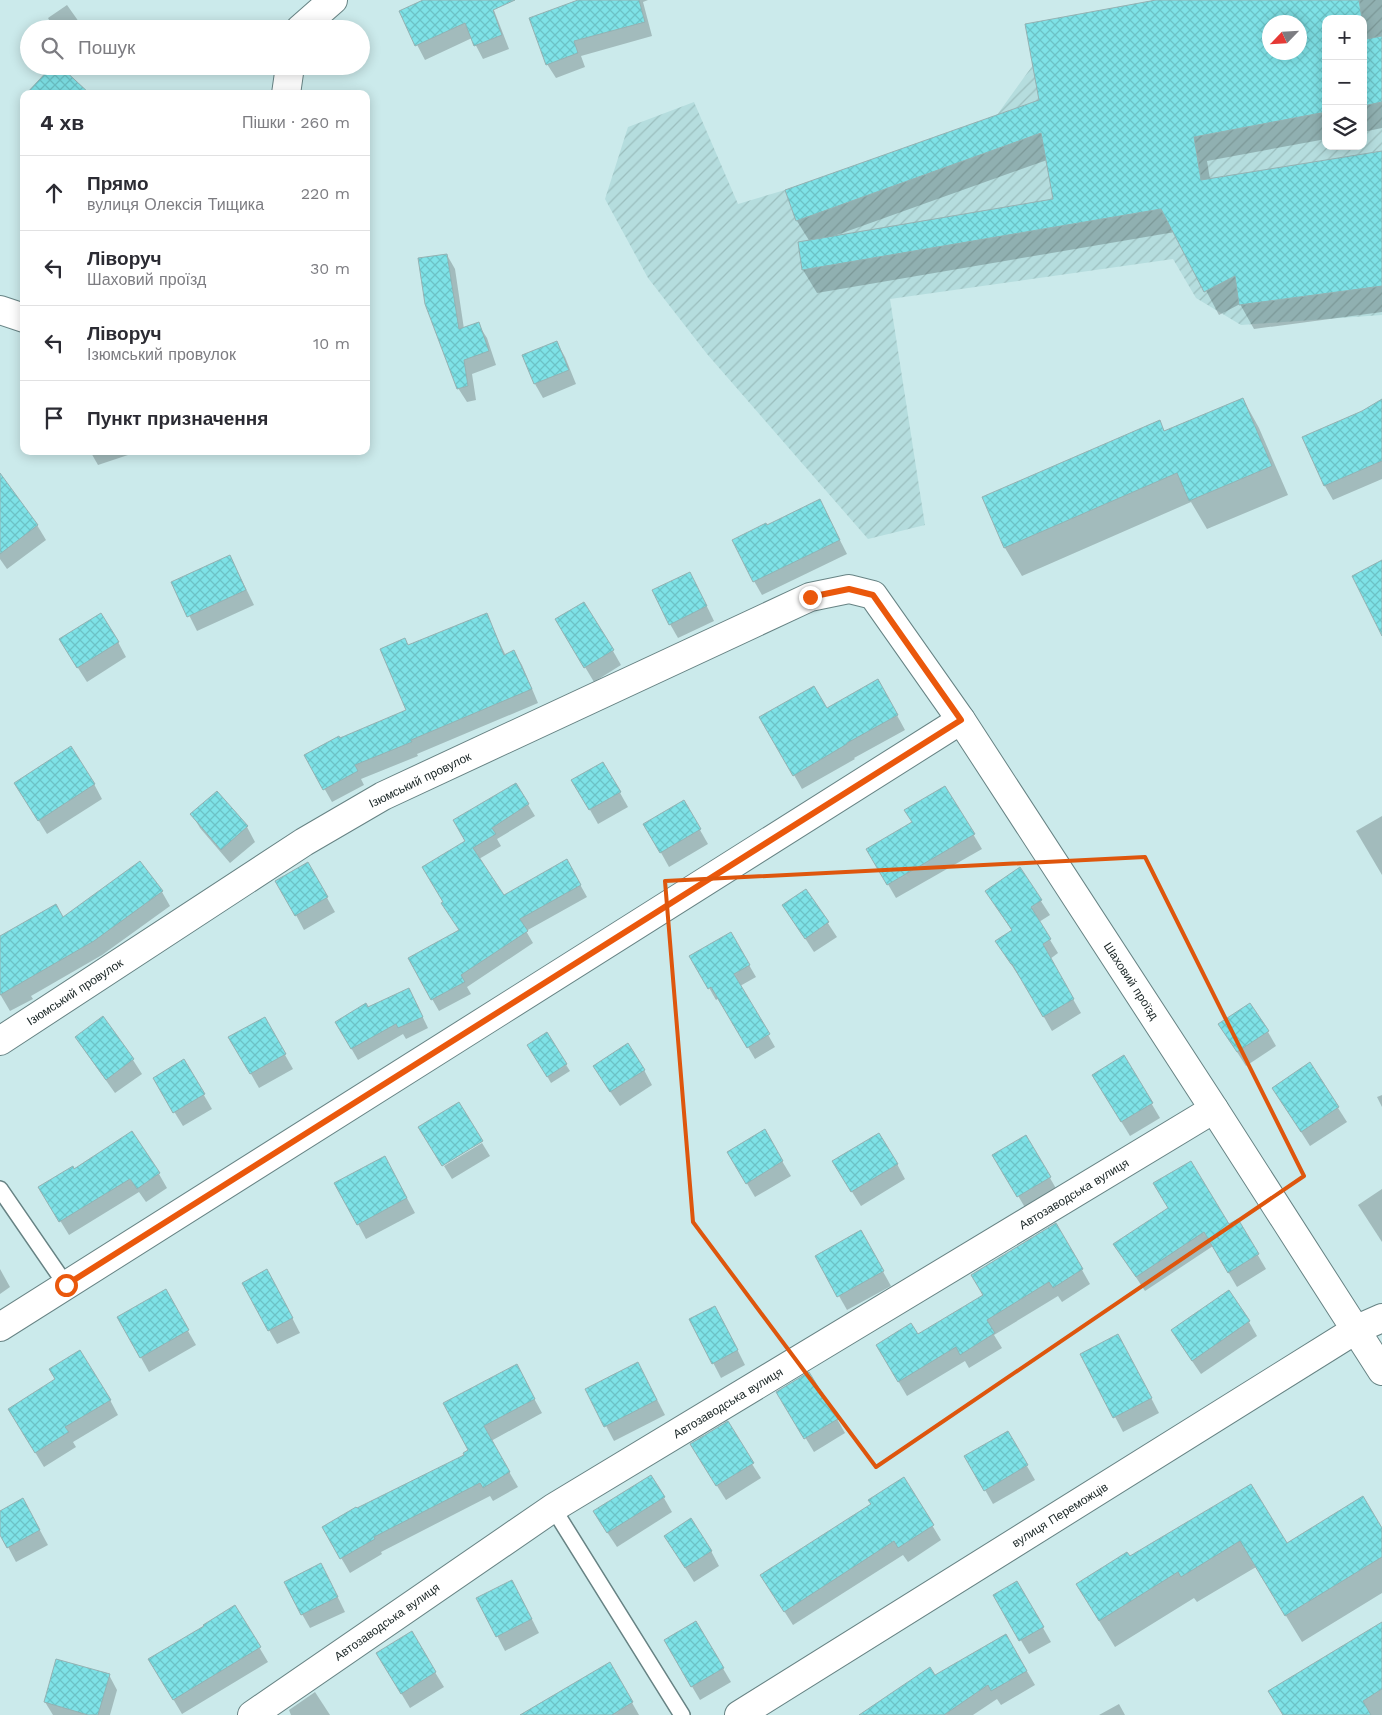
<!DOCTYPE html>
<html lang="uk">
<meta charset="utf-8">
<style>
:root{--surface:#fff;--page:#f2f2f3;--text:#2b2b33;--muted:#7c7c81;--line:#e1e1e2}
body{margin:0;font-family:"Work Sans",sans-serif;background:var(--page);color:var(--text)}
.controls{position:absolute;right:15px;top:15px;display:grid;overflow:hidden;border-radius:10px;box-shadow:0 2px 12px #0003}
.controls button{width:45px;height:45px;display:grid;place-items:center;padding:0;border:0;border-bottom:1px solid var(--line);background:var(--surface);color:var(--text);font:25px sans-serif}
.compass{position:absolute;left:1262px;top:15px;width:45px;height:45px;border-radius:50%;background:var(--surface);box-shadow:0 2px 12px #0003;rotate:245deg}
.stop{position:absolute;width:15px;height:15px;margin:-11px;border:4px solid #ea580c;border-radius:50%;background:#fff}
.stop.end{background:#ea580c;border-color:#fff;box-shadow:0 1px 5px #0008}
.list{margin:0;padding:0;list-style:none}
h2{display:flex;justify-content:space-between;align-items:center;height:65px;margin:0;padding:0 20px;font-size:21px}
h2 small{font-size:16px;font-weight:400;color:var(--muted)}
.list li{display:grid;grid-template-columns:32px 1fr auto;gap:15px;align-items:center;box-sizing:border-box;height:75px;padding:0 20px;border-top:1px solid var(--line)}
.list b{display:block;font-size:19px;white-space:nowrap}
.list p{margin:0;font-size:16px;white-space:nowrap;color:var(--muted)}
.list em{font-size:16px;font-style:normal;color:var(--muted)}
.icon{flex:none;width:28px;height:28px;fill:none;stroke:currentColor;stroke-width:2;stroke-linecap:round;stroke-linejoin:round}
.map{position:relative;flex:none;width:1382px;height:1715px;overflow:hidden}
.search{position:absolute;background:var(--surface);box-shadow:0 2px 12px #0003;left:20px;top:20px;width:350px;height:55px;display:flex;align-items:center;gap:12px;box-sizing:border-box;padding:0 18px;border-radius:28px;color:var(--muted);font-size:19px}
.panel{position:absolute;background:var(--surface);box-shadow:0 2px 12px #0003;left:20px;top:90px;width:350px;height:365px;border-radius:10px}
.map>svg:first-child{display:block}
.industrial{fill:url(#industrial-furrows);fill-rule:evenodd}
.shadow{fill:#0003;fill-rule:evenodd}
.building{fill:url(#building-cross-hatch);stroke:#94b2b3;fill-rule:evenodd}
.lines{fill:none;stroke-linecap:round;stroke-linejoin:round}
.service-casing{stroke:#678384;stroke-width:18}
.minor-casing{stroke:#678384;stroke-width:30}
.service{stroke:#fff;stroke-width:15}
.minor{stroke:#fff;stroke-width:28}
.route{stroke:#ea580c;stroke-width:6}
.marked{fill:none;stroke:#de560d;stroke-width:4;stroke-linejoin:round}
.labels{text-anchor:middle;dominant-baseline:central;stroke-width:4;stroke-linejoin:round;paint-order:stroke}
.street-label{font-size:12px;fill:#192525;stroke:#fff}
</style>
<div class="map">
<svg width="1382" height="1715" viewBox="0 0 1382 1715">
<defs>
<pattern id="industrial-furrows" width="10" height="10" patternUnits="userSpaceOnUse" patternTransform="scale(1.25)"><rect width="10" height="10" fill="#b5ddde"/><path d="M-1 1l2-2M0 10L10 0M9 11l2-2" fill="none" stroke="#9bbebe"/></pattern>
<pattern id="building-cross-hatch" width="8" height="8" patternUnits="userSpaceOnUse" patternTransform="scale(1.25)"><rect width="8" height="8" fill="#7ee2e7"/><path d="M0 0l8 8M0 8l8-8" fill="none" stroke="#6cc2c6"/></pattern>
</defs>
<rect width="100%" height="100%" fill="#cbeaeb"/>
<path class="industrial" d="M1156,0H1382V315L1241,325L1196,298L1173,259L890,299L925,525L868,539L707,354L648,278L605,199L628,127L694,102L738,204L785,190L997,115L1033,65L1025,24ZM1326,19H1363V146H1326ZM1270,22H1300V52H1270Z"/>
<g class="shadow">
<path d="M426,0H490L509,49L483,59L472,38L425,60L400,12Z"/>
<path d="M582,0H648L643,2L652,36L581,56L585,67L556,78L547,64Z"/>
<path d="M1163,0H1382V128L1363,132V19H1326V139L1207,161L1210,179L1382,152V312L1254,329L1240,304L1219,315L1175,232L817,293L803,270L810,242L797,221L787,191L1040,101ZM1270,22H1300V52H1270ZM1047,160L1054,200L834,236Z"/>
<path d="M67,5L84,29H54L52,25L48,18Z"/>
<path d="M447,255L455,269L464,329L478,324L487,338L496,365L472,374L476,400L467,402L458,388Z"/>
<path d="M557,343L565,357L576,384L543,398L535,384Z"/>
<path d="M1243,399L1259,428L1288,495L1207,529L1191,502L1022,576L1005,548L984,498L1159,421L1165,432Z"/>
<path d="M1382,400V479L1333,500L1325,486L1304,437L1363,412Z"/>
<path d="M90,451H140L98,465Z"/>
<path d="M0,496L37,525L46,540L7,569L0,559Z"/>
<path d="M820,501L847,554L762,595L754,581L767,526Z"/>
<path d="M230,556L254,605L197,631L173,583Z"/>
<path d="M698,588L714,621L678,638L670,624Z"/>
<path d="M486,614L506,656L514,652L522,665L538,703L417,754L418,756L361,779L364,785L332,802L306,756L408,711V647Z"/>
<path d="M557,620L613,651L621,665L594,682Z"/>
<path d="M118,642L126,657L87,682L69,654Z"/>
<path d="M886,695L905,730L854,758L855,759L802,789L761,717L827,709Z"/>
<path d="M603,763L628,807L598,824L573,780Z"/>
<path d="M94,784L102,799L47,834L24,797Z"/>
<path d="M516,785L535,816L497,839L501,846L479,859L503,896L567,861L587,897L526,931L533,943L467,987L471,994L439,1011L409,959L460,931L467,841Z"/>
<path d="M217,792L247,827L255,842L230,863L200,828L192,814Z"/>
<path d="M684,802L708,844L669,867L645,824Z"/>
<path d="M1382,816V875L1356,831Z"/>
<path d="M973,834L982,849L896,898L868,850Z"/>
<path d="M308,864L335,912L304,930L296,915Z"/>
<path d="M1020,869L1050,915L1039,922L1058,953L1050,959L1081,1013L1052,1031L1021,977L1020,978L1005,955L1012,931L987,892Z"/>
<path d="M806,890L837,937L814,952L784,906Z"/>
<path d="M162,892L170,906L102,955L31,996L33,999L10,1011L0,994V938L63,918Z"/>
<path d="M731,934L756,977L740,986L775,1047L755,1059L719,998L716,1000L691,956Z"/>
<path d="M409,989L428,1028L406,1039L403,1034L358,1060L336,1022Z"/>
<path d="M103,1018L133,1060L142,1074L115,1093L85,1051L77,1037Z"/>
<path d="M264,1018L293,1069L259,1088L230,1037Z"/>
<path d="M1268,1032L1276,1046L1246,1066L1228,1038Z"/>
<path d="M547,1034L570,1071L551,1083L529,1045Z"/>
<path d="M1124,1057L1160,1118L1130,1136L1102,1090Z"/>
<path d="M184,1061L212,1109L183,1126L154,1079Z"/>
<path d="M1310,1064L1347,1122L1310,1146L1282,1102Z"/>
<path d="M644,1070L652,1085L620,1106L603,1081Z"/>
<path d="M1382,1095V1107L1377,1097Z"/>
<path d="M764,1131L791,1176L755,1197L729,1153Z"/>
<path d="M1026,1136L1058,1192L1027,1211L994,1155Z"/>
<path d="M482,1143L490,1156L452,1179L444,1166Z"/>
<path d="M897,1164L905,1179L861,1206L842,1176Z"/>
<path d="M74,1171L159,1174L167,1188L146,1202L139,1192L69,1235L40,1188Z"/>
<path d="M393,1172L415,1213L366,1239L358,1224Z"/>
<path d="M1382,1189V1242L1358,1205Z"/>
<path d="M1170,1209L1228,1226L1237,1220L1266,1269L1237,1287L1213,1246L1145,1291L1115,1245Z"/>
<path d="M1056,1224L1090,1284L1062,1302L1058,1296L994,1335L1002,1348L969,1368L965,1361L907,1396L877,1345L918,1336L984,1295Z"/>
<path d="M861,1232L891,1286L847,1310L817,1257Z"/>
<path d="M0,1269L10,1287L0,1294Z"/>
<path d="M275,1285L300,1333L277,1344L269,1330Z"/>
<path d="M165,1291L196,1345L149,1372L119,1318Z"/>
<path d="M691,1320L723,1321L745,1365L721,1378Z"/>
<path d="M1249,1322L1257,1336L1201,1374L1181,1345Z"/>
<path d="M1082,1354H1128L1159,1413L1123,1432Z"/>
<path d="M646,1378L665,1415L614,1441L587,1390Z"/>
<path d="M524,1380L542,1413L491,1441L518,1487L493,1501L490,1496L381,1552L382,1554L350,1573L323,1527L466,1455L469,1450L444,1404Z"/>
<path d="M778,1392L837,1419L845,1433L814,1452Z"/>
<path d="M110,1400L118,1415L73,1442L76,1447L44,1467L18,1424Z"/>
<path d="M1008,1433L1035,1480L993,1504L966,1456Z"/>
<path d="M700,1459L752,1464L761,1478L726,1500Z"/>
<path d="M904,1479L941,1540L908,1562L903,1555L793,1625L770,1589Z"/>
<path d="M1250,1485L1286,1544L1382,1531V1593L1302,1642L1256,1567L1197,1602L1194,1598L1115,1647L1093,1611L1129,1558Z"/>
<path d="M664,1498L672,1512L617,1547L603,1526Z"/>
<path d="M0,1512L31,1514L48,1545L16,1562L0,1532Z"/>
<path d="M674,1550L711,1551L719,1566L694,1582Z"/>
<path d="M329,1579L345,1612L310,1628L302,1614Z"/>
<path d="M1017,1582L1051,1642L1029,1654L994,1595Z"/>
<path d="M520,1596L539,1633L505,1651L478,1599Z"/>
<path d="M235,1607L268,1662L182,1714L150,1660L206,1627Z"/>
<path d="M696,1623L731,1682L700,1700L665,1641Z"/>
<path d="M1382,1623V1715H1283Z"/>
<path d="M411,1633L444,1687L410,1708L386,1668Z"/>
<path d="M1006,1635L1035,1685L1001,1705L997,1699L973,1715H881L934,1677Z"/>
<path d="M610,1664L639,1715H547Z"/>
<path d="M109,1675L117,1690L110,1715H53L45,1702Z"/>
<path d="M315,1692L330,1715H291L289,1710Z"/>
<path d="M1119,1704L1125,1715H1099Z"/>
</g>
<g class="building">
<path d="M423,0H515L493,10L502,35L474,46L465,23L415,46L399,11Z"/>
<path d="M578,0H639L645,22L574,41L578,53L546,65L529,18Z"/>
<path d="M1156,0H1359L1362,19H1326V112L1194,137L1201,180L1382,151V286L1239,305L1235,276L1204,292L1161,209L802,270L798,242L1053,199L1041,133L796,221L785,190L1039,100L1025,24ZM1270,22H1300V52H1270Z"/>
<path d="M1363,24L1366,39L1382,36V102L1363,106Z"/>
<path d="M52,66H60L90,94H26Z"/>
<path d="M447,254L459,329L479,322L489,351L464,360L468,386L457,389L425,304L418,258Z"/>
<path d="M557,341L569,370L534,384L522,355Z"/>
<path d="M1243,398L1272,466L1189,501L1177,473L1004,548L982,497L1160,420L1164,431Z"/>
<path d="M1382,399V461L1324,486L1302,437L1362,411Z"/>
<path d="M0,473L38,525L0,554Z"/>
<path d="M820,499L840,540L753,582L732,540L766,523L767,525Z"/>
<path d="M230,555L246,590L187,617L171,582Z"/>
<path d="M1382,560V636L1352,576Z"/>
<path d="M690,572L707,606L669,625L652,590Z"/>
<path d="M584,602L614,650L584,668L555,619Z"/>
<path d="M101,613L119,642L77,668L59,639Z"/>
<path d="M487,613L504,655L514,650L532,689L411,740L412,742L355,765L358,771L323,790L304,755L339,736L340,738L406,710L380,649L405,638L408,645Z"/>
<path d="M878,679L898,715L847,743V744L793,776L759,717L814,686L827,708Z"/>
<path d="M71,746L95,784L38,821L14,783Z"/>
<path d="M603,762L621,792L589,810L571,780Z"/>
<path d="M516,783L529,804L492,828L496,834L473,848L504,895L567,859L581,885L520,919L528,931L461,975L465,982L431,1000L408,958L459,930L441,903L443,902L422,867L465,841L453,820Z"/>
<path d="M945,786L975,834L887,885L866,849L912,822L904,810Z"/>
<path d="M217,791L248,826L221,850L190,814Z"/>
<path d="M684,800L701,829L660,853L643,824Z"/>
<path d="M140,861L163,891L94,941L0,995V936L56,904L63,917Z"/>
<path d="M308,862L328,897L295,916L275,881Z"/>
<path d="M1020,867L1042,900L1031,907L1051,939L1043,944L1074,999L1043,1017L1012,964H1011L995,941L1012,930L985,891Z"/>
<path d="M806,889L829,922L805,939L782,905Z"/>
<path d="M731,932L750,965L734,974L770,1034L747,1048L711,987L708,989L689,956Z"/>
<path d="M409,988L423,1017L398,1028L396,1024L351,1049L335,1022L366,1003L368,1007Z"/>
<path d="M1250,1003L1269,1031L1237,1052L1218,1024Z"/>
<path d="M103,1016L134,1059L106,1080L75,1037Z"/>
<path d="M265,1017L286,1054L250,1074L228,1037Z"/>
<path d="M547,1032L567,1064L547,1077L527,1045Z"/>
<path d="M628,1043L645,1070L610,1092L593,1066Z"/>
<path d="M1124,1055L1153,1103L1121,1122L1092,1075Z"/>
<path d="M184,1059L205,1094L173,1113L153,1078Z"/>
<path d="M1310,1062L1339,1107L1301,1132L1272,1088Z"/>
<path d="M459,1102L483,1141L442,1166L418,1127Z"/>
<path d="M765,1129L783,1161L746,1184L727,1152Z"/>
<path d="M132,1131L160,1173L137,1189L130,1179L59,1222L38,1187L73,1166L74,1169Z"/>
<path d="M879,1133L898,1164L851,1192L832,1161Z"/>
<path d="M1026,1135L1051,1177L1017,1197L992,1155Z"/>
<path d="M385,1156L407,1198L357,1225L334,1183Z"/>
<path d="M1191,1161L1229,1224L1238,1219L1259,1254L1228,1273L1204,1232L1136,1277L1113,1244L1168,1208L1153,1183Z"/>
<path d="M1056,1223L1083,1269L1053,1288L1049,1282L987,1320L995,1333L960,1355L956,1347L898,1382L876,1345L911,1323L918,1334L983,1295L971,1275Z"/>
<path d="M861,1230L884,1271L837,1297L815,1256Z"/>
<path d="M267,1269L293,1318L268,1331L242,1283Z"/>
<path d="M166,1289L189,1330L140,1358L117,1317Z"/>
<path d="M1229,1290L1250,1321L1192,1361L1171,1330Z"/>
<path d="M715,1306L738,1350L712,1364L689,1319Z"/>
<path d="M1118,1334L1152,1398L1113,1418L1080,1354Z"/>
<path d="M80,1350L111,1400L65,1427L69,1432L35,1453L8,1409L55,1379L49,1369Z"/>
<path d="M638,1362L657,1400L604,1427L585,1389Z"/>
<path d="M517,1364L535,1399L484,1426L510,1472L483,1488L480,1483L374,1537L375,1539L340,1559L322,1527L356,1507L357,1508L464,1455L463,1453L468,1450L443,1403Z"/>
<path d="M809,1372L838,1419L804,1439L776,1392Z"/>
<path d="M728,1421L754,1463L716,1486L690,1444Z"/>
<path d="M1008,1431L1028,1465L984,1491L964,1456Z"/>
<path d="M651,1475L665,1497L607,1533L593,1511Z"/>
<path d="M904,1477L934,1525L898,1548L894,1541L784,1612L760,1575L871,1504L868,1500Z"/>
<path d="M1251,1484L1287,1543L1363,1496L1382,1528V1557L1285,1616L1240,1541L1181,1577L1178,1572L1099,1621L1076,1584L1127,1552L1130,1556Z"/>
<path d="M23,1498L40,1530L7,1548L0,1535V1511Z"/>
<path d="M691,1518L712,1551L685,1568L664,1536Z"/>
<path d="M321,1563L338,1597L301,1615L284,1582Z"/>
<path d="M512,1580L532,1619L496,1637L476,1598Z"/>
<path d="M1017,1581L1044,1627L1019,1641L993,1595Z"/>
<path d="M235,1605L261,1647L173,1700L148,1659L204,1626L203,1625Z"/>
<path d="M696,1621L724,1668L691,1687L664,1640Z"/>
<path d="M1382,1622V1689L1363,1701L1371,1715H1283L1268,1691Z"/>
<path d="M412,1631L436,1672L401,1694L376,1653Z"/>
<path d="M1006,1634L1027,1671L991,1691L988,1685L944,1715H859L930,1667L935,1675Z"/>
<path d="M56,1659L110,1674L98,1715H88L44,1702Z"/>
<path d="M610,1662L633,1702L612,1715H520Z"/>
</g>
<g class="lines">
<defs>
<g id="service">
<path d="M0,1189L66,1285"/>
<path d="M553,1508L682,1715"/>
</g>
<g id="minor">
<path d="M300,29L333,0"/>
<path d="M286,94L290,66"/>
<path d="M0,310L24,318"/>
<path d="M0,1041L304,842L383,796L810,597L849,589L873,595L961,720L1214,1109L1382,1371"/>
<path d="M0,1327L961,720"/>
<path d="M252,1715L553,1508L1214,1109"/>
<path d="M739,1715L1357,1329L1382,1318"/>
</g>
</defs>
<use href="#service" class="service-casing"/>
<use href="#minor" class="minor-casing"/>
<use href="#service" class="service"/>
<use href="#minor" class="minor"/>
</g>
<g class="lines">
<path class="route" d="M66,1285L961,720L873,595L849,589L810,597"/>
</g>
<path class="marked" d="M1145,857L1304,1176L876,1467L693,1222L665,881Z"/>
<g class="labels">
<g class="street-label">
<text transform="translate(420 780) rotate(-26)">Ізюмський провулок</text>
<text transform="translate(1131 981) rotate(57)">Шаховий проїзд</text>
<text transform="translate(75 992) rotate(-33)">Ізюмський провулок</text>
<text transform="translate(1074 1194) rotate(-31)">Автозаводська вулиця</text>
<text transform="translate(728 1403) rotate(-31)">Автозаводська вулиця</text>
<text transform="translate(1060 1515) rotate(-32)">вулиця Переможців</text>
<text transform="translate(387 1622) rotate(-35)">Автозаводська вулиця</text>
</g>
</g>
</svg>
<div class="controls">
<button>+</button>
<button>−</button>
<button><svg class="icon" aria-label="layers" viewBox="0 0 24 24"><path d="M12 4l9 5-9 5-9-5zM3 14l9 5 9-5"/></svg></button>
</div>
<svg class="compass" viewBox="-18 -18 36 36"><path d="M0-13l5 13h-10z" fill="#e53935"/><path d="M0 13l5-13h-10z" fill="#7c7c81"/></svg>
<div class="stop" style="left:66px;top:1285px"></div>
<div class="stop end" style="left:810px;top:597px"></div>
<div class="search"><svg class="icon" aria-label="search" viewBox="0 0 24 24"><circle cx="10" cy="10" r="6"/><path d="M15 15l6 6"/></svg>Пошук</div>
<section class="panel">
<h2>4 хв<small>Пішки · 260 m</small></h2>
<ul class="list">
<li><svg class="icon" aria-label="ahead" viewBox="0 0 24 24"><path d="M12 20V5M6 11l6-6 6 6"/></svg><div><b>Прямо</b><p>вулиця Олексія Тищика</p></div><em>220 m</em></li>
<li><svg class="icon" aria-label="left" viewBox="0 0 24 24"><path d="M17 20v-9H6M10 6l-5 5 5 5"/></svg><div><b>Ліворуч</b><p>Шаховий проїзд</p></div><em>30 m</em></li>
<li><svg class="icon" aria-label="left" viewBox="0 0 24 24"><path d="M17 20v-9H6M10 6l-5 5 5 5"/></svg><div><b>Ліворуч</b><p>Ізюмський провулок</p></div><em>10 m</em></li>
<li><svg class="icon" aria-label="arrive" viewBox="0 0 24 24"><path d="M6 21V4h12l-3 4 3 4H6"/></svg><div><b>Пункт призначення</b></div></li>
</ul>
</section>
</div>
